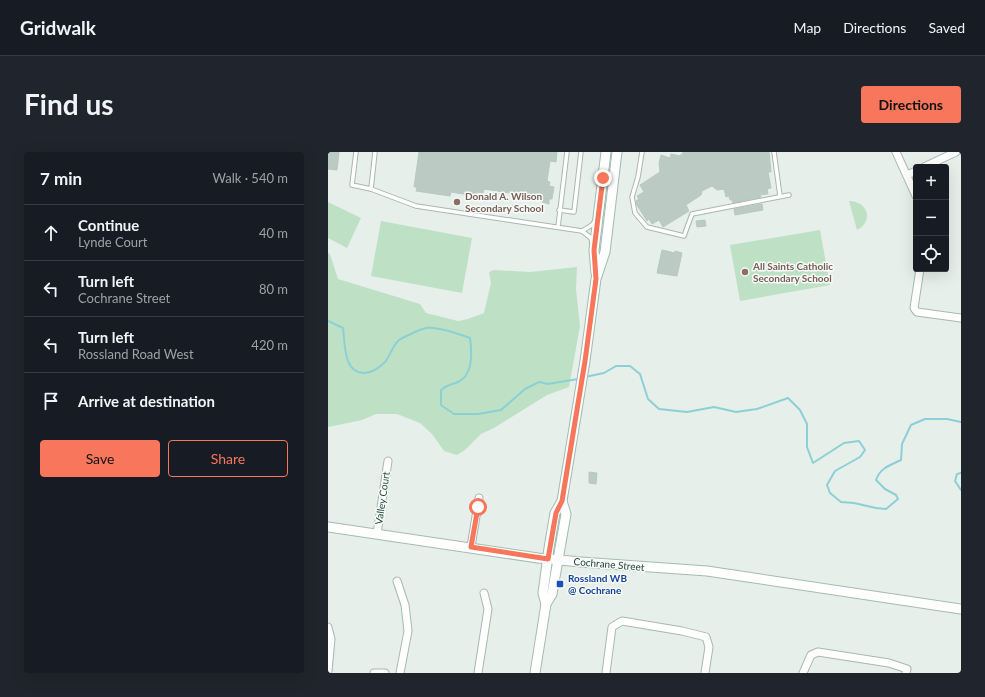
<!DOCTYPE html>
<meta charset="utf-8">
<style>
:root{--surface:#171b24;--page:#20242c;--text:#f1f3f6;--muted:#9ea1a6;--line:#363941;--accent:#f8765b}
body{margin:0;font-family:Lato,sans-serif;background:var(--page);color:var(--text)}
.controls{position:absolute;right:12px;top:12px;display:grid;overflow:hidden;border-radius:4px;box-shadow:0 4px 16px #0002}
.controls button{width:36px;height:36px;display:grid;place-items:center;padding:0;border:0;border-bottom:1px solid var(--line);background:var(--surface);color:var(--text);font:20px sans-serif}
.stop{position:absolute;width:12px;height:12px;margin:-9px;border:3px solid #f8765b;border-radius:50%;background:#fff}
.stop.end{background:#f8765b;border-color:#fff;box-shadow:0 1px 4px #0008}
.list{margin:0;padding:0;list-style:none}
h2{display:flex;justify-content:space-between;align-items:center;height:52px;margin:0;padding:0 16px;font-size:17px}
h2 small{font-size:13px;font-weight:400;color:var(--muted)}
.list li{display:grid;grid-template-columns:26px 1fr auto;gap:12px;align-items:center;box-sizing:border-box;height:56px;padding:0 16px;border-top:1px solid var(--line)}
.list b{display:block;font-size:15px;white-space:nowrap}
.list p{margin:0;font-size:13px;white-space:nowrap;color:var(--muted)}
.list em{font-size:13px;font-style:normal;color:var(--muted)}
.actions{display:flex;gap:8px;padding:12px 16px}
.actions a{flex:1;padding:9px 0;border:1px solid var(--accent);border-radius:4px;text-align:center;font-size:14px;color:var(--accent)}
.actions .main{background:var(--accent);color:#111}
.icon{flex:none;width:22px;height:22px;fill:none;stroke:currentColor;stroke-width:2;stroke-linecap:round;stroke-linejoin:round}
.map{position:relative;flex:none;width:633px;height:521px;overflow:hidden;border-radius:4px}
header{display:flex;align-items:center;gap:24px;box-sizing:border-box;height:56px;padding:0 20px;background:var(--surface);border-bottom:1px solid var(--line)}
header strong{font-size:19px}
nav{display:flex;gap:22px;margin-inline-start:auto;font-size:14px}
.intro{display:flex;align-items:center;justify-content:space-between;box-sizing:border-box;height:96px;padding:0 24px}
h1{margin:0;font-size:28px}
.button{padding:10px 18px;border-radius:4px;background:var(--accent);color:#111;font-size:14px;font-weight:700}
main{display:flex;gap:24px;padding:0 24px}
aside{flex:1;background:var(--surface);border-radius:4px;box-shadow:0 4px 16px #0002}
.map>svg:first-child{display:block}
.green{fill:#bee1c5}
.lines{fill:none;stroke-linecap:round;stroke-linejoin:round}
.stream{stroke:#8cd0d6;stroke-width:2}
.building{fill:#bbcac3;stroke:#b7c9c1}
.lane-casing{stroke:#a8b8b1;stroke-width:5.5}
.street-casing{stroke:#a8b8b1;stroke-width:9}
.secondary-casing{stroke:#a3bcb1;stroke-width:11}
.lane{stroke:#fff;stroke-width:3.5}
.street{stroke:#fff;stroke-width:7}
.secondary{stroke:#fff;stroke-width:9}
.route{stroke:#f8765b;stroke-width:5}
.education-dot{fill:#8d6e63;stroke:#f7fbf9;stroke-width:1.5}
.transit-dot{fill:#1a4fb4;stroke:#f7fbf9;stroke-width:1.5}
.labels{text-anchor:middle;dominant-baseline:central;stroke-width:3;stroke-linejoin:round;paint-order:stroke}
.education-label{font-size:10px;font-weight:bold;fill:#785e54;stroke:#f7fbf9;text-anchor:start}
.street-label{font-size:10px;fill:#234338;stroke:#f7fbf9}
.transit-label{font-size:10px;font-weight:bold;fill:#164399;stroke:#f7fbf9;text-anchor:start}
</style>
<header>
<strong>Gridwalk</strong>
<nav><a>Map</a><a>Directions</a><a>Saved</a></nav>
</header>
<div class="intro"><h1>Find us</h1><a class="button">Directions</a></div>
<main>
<aside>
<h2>7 min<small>Walk · 540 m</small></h2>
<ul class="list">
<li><svg class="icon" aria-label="ahead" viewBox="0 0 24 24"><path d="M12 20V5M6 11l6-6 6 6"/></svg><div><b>Continue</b><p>Lynde Court</p></div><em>40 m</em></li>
<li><svg class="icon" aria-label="left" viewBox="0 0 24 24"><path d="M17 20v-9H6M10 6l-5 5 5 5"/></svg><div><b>Turn left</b><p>Cochrane Street</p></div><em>80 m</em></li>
<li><svg class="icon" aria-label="left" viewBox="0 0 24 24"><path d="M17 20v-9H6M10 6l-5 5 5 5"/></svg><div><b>Turn left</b><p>Rossland Road West</p></div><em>420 m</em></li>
<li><svg class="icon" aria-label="arrive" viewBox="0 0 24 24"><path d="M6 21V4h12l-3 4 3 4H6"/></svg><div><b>Arrive at destination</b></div></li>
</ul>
<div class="actions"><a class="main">Save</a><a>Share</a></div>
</aside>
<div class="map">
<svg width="633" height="521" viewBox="0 0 633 521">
<rect width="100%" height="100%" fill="#e6efea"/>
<g class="green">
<path d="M521,49C540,49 546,69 529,78Z"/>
<path d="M0,50L33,66L19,96L0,86Z"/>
<path d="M53,69L144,86L134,141L43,124Z"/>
<path d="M492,78L502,133L412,149L402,93Z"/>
<path d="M0,101L2,102L10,127L92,152L98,161L130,169L140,167L156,161L163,131L161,120L166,118L202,120L249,115L248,137L252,174L241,235L219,243L166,276L153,282L137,298L129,303L116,299L104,282L92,271L69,262H48L34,268L0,275Z"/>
</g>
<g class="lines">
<g class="stream">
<path d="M0,169L15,176C17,190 15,221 36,221C44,221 51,216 57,210C62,204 64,195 70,189C73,186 93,177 98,176C109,174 131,182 142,186C144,200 145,223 130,230C123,233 120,232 113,238V253L126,262H150L173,258L197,237L211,230L220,232L250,227"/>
<path d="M257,225L276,221L288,214H302L312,222L320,247L331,257L359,260L386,255L408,260L429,257L460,246L472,258L479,272V295L485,311L516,291L531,289L537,298L532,305L507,319L499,333L502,341L513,350L526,351L548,356L558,357L570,347L568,343L557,337L548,328C552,316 562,313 573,308L574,292L583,273L597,267H619L633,270"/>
<path d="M633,321L629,322L627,329L633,338"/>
</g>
</g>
<g class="building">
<path d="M0,0H11L9,18L0,17Z"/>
<path d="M91,0H229L228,10L222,9L219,29L222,30L221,34L226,35L224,47H221V52L214,50V46L156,37L155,41L149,40L148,44L123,40L122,44L88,39L89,35H86Z"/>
<path d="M355,0H441L443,20H440L443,36L439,37L440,42L432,43L433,45L405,51L404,48H402L401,44L398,45L396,37L389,38L384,34L374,39L373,43L358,53L361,59L335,75L331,68L324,72L321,67L319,69L309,53L308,49L311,47L309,44L316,40L312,33L332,20L331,11L333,3L342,6L343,2L352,4V3H354Z"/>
<path d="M434,52L435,58L407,63L406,57Z"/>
<path d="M377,68L378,74L369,75L368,69Z"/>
<path d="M334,98L347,101V99L354,101L349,124L329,121Z"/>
<path d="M261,320L269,321L268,332L261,331Z"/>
</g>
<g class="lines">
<defs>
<g id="lane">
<path d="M28,0L24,33L43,37"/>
<path d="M47,0L43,37L88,54L254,79L263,86L264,91"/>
<path d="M314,0L310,25L304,45L307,61L319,75L356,84L364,62L461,43"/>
<path d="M446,0L452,44"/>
<path d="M231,58L246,60L253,0"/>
<path d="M230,75L239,0"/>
<path d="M254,79L264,73L267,69"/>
</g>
<g id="street">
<path d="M568,0L588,44"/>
<path d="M596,15L628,0"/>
<path d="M579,23L588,19"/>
<path d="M592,117L586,156L589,160L633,166"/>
<path d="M49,382L60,309"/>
<path d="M143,395L151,346"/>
<path d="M69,429L77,453L80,479L72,521"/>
<path d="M0,475L3,487L0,519"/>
<path d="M46,521H57"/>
<path d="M150,521L160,457L156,441"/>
<path d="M278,521L284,475L294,469L354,479L378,485L381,495L377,521"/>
<path d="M475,521L483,503L490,500L561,511L579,517L578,521"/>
</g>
<g id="secondary">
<path d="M268,121L266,98L278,0"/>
<path d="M0,375L210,406L253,410L379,419L633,457"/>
<path d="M218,452L224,442L238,362L234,349"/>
<path d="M207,521L218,452L215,441L221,396L227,361L234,349L257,209L268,127L277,100L289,0"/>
</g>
</defs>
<use href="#lane" class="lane-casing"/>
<use href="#street" class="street-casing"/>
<use href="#secondary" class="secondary-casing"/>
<use href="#lane" class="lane"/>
<use href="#street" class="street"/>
<use href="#secondary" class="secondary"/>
</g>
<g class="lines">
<path class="route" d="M150,355L143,395L220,407L228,361L234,349L257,209L268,127L266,98L275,26"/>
</g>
<g class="education-dot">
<circle cx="129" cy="50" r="4"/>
<circle cx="417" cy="120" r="4"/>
</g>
<rect class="transit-dot" x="228" y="428" width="8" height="8" rx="2"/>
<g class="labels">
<g class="education-label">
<text x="137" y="44">Donald A. Wilson<tspan x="137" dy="12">Secondary School</tspan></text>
<text x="425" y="114">All Saints Catholic<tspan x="425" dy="12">Secondary School</tspan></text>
</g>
<g class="street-label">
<text transform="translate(54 346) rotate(-82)">Valley Court</text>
<text transform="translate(281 412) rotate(5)">Cochrane Street</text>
</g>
<g class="transit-label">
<text x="240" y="426">Rossland WB<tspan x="240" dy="12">@ Cochrane</tspan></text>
</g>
</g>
</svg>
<div class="controls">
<button>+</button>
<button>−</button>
<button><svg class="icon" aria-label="locate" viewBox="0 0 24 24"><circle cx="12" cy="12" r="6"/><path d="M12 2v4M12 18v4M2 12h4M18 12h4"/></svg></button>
</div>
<div class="stop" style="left:150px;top:355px"></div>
<div class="stop end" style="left:275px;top:26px"></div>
</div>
</main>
